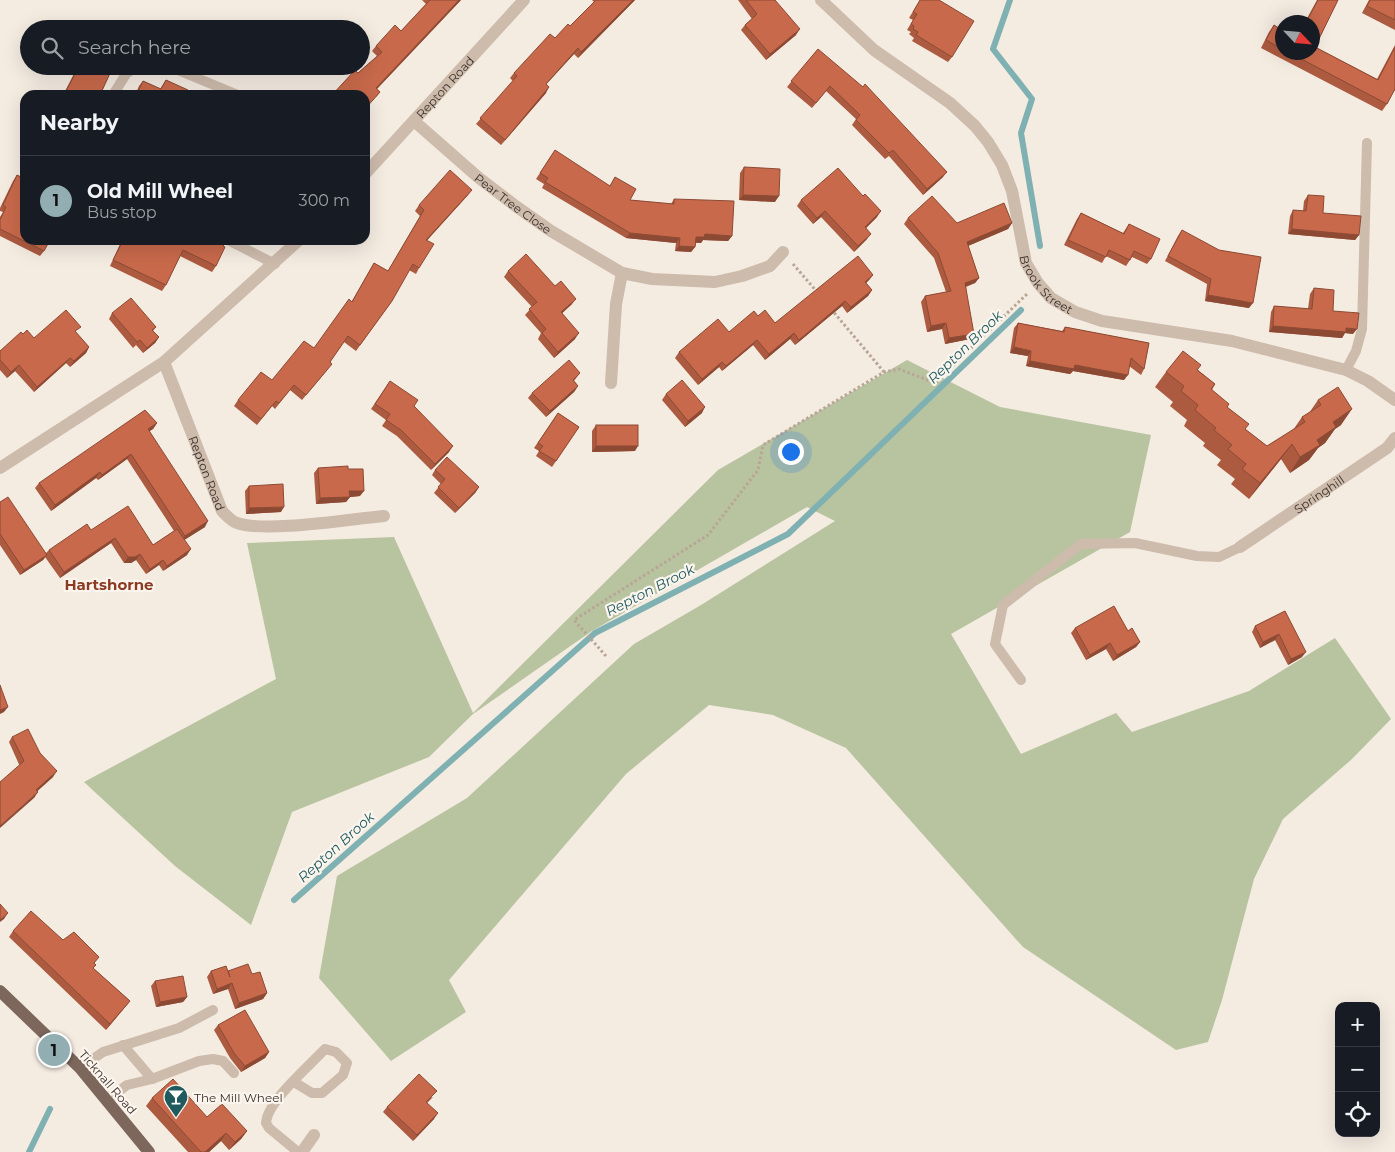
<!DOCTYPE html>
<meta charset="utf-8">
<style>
:root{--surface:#171b24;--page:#242831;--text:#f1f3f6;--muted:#9ea1a6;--line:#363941;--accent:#92aeb2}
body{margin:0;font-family:Montserrat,sans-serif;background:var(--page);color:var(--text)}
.controls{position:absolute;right:15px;bottom:15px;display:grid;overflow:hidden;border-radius:10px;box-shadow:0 5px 20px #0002}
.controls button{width:45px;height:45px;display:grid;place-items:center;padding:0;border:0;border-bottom:1px solid var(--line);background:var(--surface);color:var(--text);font:25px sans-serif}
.compass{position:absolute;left:1275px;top:15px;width:45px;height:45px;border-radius:50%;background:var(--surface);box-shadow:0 5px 20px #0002;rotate:116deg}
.you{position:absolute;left:790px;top:451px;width:18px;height:18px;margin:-12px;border:4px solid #fff;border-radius:50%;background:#1a73e8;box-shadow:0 0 0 8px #1a73e833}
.badge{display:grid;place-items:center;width:32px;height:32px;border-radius:50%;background:var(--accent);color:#111;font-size:16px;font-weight:700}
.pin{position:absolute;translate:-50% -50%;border:2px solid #fff;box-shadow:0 1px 5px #0006}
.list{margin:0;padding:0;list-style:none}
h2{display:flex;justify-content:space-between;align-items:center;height:65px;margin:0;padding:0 20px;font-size:21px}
h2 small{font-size:16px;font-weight:400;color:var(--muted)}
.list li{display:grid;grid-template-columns:32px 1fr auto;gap:15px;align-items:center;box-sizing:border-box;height:90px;padding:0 20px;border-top:1px solid var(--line)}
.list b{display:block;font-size:19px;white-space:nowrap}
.list p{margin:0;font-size:16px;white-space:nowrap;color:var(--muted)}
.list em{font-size:16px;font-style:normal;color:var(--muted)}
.icon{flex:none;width:28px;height:28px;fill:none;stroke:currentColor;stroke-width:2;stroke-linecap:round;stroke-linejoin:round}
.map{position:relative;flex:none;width:1395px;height:1152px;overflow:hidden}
.search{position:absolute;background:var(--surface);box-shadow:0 5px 20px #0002;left:20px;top:20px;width:350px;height:55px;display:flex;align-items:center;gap:12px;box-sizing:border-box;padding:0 18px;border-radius:28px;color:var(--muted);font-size:19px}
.panel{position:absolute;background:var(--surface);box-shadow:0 5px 20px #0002;left:20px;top:90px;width:350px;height:155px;border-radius:15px}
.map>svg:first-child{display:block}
.green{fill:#b8c4a0}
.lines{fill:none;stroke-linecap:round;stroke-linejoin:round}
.stream{stroke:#7fb0b2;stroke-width:6}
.path{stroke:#b9a596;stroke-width:3;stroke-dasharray:2.5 2.5;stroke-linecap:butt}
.service{stroke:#cdbbac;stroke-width:10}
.minor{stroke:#cdbbac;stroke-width:12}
.tertiary{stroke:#cdbbac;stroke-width:12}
.primary{stroke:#7d675c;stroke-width:12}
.wall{fill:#ac5a40}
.shaded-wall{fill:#8c4a34}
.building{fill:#c8694b;stroke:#8c4a34}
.labels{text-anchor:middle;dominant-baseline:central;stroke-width:4.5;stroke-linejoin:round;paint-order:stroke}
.street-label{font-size:12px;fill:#3b302b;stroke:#fbf5ee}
.poi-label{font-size:12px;fill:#3b302b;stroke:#fbf5ee;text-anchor:start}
.water-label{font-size:14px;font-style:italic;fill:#1f5a5e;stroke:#fbf5ee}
.quarter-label{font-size:15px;font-weight:bold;fill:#8c3b22;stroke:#fbf5ee}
</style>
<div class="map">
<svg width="1395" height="1152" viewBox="0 0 1395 1152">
<rect width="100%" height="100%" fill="#f4ebe1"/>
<path class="green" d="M907,360L1000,407L1151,435L1130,532L951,634L1021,754L1116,713L1132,732L1249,691L1335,638L1391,719L1352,759L1283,819L1254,879L1222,1000L1208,1042L1176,1050L1023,947L846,748L773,715L709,705L626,774L449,980L466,1012L391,1061L319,978L337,876L467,798L634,644L701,605L835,521L807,507L592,631L473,714L429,757L292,812L251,925L175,866L84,782L276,679L247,543L394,537L473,713L718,470Z"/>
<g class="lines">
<g class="stream">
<path d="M1010,0L993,49L1032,99L1021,133L1040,246"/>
<path d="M294,900L595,633L788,534L1021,310"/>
<path d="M29,1152L50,1109"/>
</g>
<g class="path">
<path d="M793,264L818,293"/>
<path d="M831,309L884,372"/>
<path d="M606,656L574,620L708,535L758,470L763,445L884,372L899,369L935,383L1027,294"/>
</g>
<g class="service">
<path d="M168,66L238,95"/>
<path d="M113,95L126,74L137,66"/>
<path d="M228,240L275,264"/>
<path d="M1346,370L1356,351L1362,329L1367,143"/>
<path d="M1021,680L995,644L1003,605L1081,544L1135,543L1197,556L1219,557L1240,547"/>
<path d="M123,1045L152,1079"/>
<path d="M80,1068L103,1052L179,1028L213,1010"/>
<path d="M294,1082L312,1093H322L343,1075L347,1063L336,1052L325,1049L322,1052C307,1068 267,1102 266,1123L269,1128L298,1152"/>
<path d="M107,1100L127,1085L152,1079L199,1061L213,1059L223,1061L234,1073"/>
</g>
<g class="minor">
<path id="s1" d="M821,0L874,50L950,103L975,126L988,142L1002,165L1012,191L1026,263L1038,283L1051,298L1075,312L1102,321L1232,341L1346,370L1368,381L1395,400"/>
<path id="s2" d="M414,121L479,178L517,207L551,231L622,273L652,279L715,282L742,276L770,266L783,252"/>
<path id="s3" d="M164,362L222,511C226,515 231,521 237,523C266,533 350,519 384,516"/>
<path d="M611,383L616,304L622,273"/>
<path id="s4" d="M1240,547L1387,448L1395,438"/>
<path d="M302,1152L314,1135"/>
</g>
<g class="tertiary">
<path id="s5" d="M365,174L524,0"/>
<path d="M0,468L164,362L299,240"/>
</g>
<path class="primary" d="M0,991L80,1068L149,1152"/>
</g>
<g class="wall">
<path d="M422,0H461L377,89L380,92L376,97L358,73L377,56L372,51L376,46L401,31L426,4Z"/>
<path d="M592,0H635L578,58L574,54L546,84V93L501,145L476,124L513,81L510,78L514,73L555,38L570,26L594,2Z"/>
<path d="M738,0H775L796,35L766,60L741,30L745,25L752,19Z"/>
<path d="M920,0H939L952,57L948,62L912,41L914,38L909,34L911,32L907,30L913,20L909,18Z"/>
<path d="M1317,0H1338L1315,47L1377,79L1395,45V89L1387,104L1382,111L1261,48L1269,32L1274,25L1282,30V52H1312V22H1305Z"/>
<path d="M1369,0H1395V30L1362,13Z"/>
<path d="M818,49L943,177L923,195L889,156L885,159L852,125L856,119L826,91L812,108L787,87Z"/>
<path d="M78,66H106L100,95H63Z"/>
<path d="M166,80L186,95H135L139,86L143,81L160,89Z"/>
<path d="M551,156L610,186L615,177L630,200L671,204L674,199L732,236L728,241L703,240L701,243H696L695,247L691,252L675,251L676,243L626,238L542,188L544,184L536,179Z"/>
<path d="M744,167L775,202L739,200L740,173Z"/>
<path d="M17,175L25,179V178V240L44,251L40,256L0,236V217L3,212L0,211V208L13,181Z"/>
<path d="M468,195L427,240L419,268L416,274L409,270L392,301L356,351L344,342L330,362L328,369L302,400L290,390L275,409L272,406L257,425L234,406L238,400L272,380L314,348L352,301L374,263L388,271L420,216L415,211L419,205Z"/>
<path d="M1308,195L1323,213L1359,235L1355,240L1288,234L1290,216L1293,210L1303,211L1304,201Z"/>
<path d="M801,200L877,217L866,228L867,239L854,252L821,217L813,224L797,206Z"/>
<path d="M1081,213L1123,233L1129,224L1151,259L1147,264L1132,257L1126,266L1106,256L1102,263L1064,245L1077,219Z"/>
<path d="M908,218L957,223H1012L1008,229L968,246L979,278L975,283L966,287L970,339L945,344L942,329L927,332L921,302L925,296L946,292L934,258L904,224Z"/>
<path d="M1182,230L1249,308L1205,301L1207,284L1165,261L1178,236Z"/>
<path d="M122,240H226L216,266L212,272L180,256L166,285L162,291L110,266Z"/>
<path d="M508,271L572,304L562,313L575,339L554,358L538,339L541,333L525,315L532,307L504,277Z"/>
<path d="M873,275L869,280L866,283L872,290L868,296L847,313L842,306L795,345L790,339L765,360L753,345L722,371L719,367L698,385L675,358L679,352L729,332L775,323Z"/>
<path d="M1314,288L1353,334L1345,333L1342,338L1269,332L1271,312L1274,306L1308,309L1310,294Z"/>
<path d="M112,313L156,327L153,331L159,337L155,343L143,353L136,345L133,348L109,319Z"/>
<path d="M1018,323L1062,331L1065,327L1149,343L1144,369L1141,375L1129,366L1124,380L1073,371L1070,374L1026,366L1028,356L1010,353L1014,328Z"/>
<path d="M76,333L89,347L86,353L70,367L66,363L34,392L15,371L7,378L0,370V351L23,334L34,338Z"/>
<path d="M1198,370L1215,384L1212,390L1245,429L1267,446L1293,430L1302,417L1309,413L1318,400L1341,425L1335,429L1325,443L1318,448L1309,460L1290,473L1281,459L1249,499L1231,484L1235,479L1217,465L1221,460L1203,446L1205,443L1184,426L1187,420L1170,406L1173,402L1155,387L1166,372Z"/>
<path d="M580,373L574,381L578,386L574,392L546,417L528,398L532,393Z"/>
<path d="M390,381L414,406L449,452L431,470L397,436L382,426L386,420L371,409Z"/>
<path d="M666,394L702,413L685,427L662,400Z"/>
<path d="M558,413L579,427L552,467L536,456L539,451L534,448Z"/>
<path d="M157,423L153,429L149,431L205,527L184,540L187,555L163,571L159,565L146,574L136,560L131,563H124L111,543L60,578L45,557L43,560L20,575L0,545V502L46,553L49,550L91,530L153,545L174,531L127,459L98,480L96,478L51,511L35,488L39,483Z"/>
<path d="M596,425L635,451L592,452V431Z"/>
<path d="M318,468L348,469L360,496L350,497L346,502L316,504L314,473Z"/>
<path d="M435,470L479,487L475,493L455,513L434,493L441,484L432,475Z"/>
<path d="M249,486L281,512L246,514L245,491Z"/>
<path d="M1285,611L1302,657L1288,665L1275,640L1260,648L1252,632L1255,626Z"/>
<path d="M1075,628L1128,631L1140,642L1136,647L1113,661L1106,649L1086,660L1071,633Z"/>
<path d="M12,737L40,753L53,777L37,791L34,798L9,742Z"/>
<path d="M13,931L63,940L94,963L96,965L93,968L130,1001L106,1030L9,937Z"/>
<path d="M211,971H228L252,974L267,993L263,999L235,1009L228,989L213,994L207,977Z"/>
<path d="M155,981L187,997L183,1002L156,1007L151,986Z"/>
<path d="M218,1025L269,1052L265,1058L241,1072L230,1058L214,1030Z"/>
<path d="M433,1097L427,1103L434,1119L413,1141L383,1112L387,1107Z"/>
<path d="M152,1098L207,1117L247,1131L241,1139L229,1150L221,1141L209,1152H188L146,1106Z"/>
</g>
<g class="shaded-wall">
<path d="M459,0H461L372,94L376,88Z"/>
<path d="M633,0H635L578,58L581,52Z"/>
<path d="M800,29L796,35L766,60L770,54Z"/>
<path d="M578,48L574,54L542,89L546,84Z"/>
<path d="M549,87L546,93L501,145L505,140Z"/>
<path d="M947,172L943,177L923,195L927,189Z"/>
<path d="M472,190L468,195L422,246L426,240Z"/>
<path d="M743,195L779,196L775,202L739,200Z"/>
<path d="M825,211L821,217L813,224L817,218Z"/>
<path d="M881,211L877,217L861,233L865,227Z"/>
<path d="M1012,223L1008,229L963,248L967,242Z"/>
<path d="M1292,229L1359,235L1355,240L1288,234Z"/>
<path d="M630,233L680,238L676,243L626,238Z"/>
<path d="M705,234L732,236L728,241L703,240L701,243L692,242L696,237Z"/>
<path d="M871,234L867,239L854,252L858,246Z"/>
<path d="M679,246L695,247L691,252L675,251Z"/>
<path d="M873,275L869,280L861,288L865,282Z"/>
<path d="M979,278L975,283L961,288L965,283Z"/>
<path d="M872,290L868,296L847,313L851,307Z"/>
<path d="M1208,295L1253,303L1249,308L1205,301Z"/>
<path d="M576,299L572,304L557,318L561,312Z"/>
<path d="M845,301L842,306L795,345L799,340Z"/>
<path d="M946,323L942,329L927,332L931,326Z"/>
<path d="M1273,326L1346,328L1357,329L1353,334L1345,333L1342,338L1269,332Z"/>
<path d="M579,333L575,339L554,358L558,352Z"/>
<path d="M794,333L790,339L765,360L769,354Z"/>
<path d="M974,334L970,339L945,344L949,338Z"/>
<path d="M159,337L155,343L143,353L147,348Z"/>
<path d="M757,340L753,345L722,371L726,366Z"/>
<path d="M89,347L86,353L70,367L74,361Z"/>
<path d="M1014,347L1031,351L1028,356L1010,353Z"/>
<path d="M70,358L66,363L34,392L37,387Z"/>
<path d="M1030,361L1075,365L1128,375L1124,380L1073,371L1070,374L1026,366Z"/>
<path d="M722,362L719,367L698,385L702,379Z"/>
<path d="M19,365L15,371L7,378L11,372Z"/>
<path d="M578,386L574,392L546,417L550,411Z"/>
<path d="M705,407L702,413L685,427L688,421Z"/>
<path d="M1352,409L1341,425L1335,429L1325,443L1318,448L1309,460L1290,473L1300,457L1333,422Z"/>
<path d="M157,423L153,429L144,435L148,429Z"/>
<path d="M1292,444L1281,459L1249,499L1260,483Z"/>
<path d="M453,446L449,452L431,470L435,464Z"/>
<path d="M596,446H638L635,451L592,452Z"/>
<path d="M131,454L127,459L98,480L102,475Z"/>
<path d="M100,472L96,478L51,511L55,505Z"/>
<path d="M479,487L475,493L455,513L459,508Z"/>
<path d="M349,491H364L360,496L350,497L346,502L316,504L320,498Z"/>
<path d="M284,507L281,512L246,514L249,508Z"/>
<path d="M208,521L205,527L181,542L185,536Z"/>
<path d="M115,538L111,543L60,578L64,572Z"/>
<path d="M191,549L187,555L163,571L167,566Z"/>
<path d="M140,554L136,560L131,563H124L128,557Z"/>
<path d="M47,555L43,560L20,575L24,570Z"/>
<path d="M163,560L159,565L146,574L150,569Z"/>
<path d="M1279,634L1275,640L1260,648L1263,642Z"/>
<path d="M1140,642L1136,647L1113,661L1117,655Z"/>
<path d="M1110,643L1106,649L1086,660L1090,655Z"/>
<path d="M1306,652L1302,657L1288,665L1291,659Z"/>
<path d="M8,707L4,712L0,714V710Z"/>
<path d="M57,771L53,777L32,796L36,790Z"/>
<path d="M38,792L34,798L0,828V826Z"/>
<path d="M8,913L4,919L0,922V920Z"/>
<path d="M232,983L228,989L213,994L217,989Z"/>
<path d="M267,993L263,999L235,1009L239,1003Z"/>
<path d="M187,997L183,1002L156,1007L160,1002Z"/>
<path d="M130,1001L126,1006L106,1030L110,1024Z"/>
<path d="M269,1052L265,1058L241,1072L245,1066Z"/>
<path d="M438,1113L434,1119L413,1141L417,1135Z"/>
<path d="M247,1131L241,1139L229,1150L235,1142Z"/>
<path d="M226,1133L221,1141L209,1152H205Z"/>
</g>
<g class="building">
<path d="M430,0H459L376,88L380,92L365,109V95H332L355,70L358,73L382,52L376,46L395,25L401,31Z"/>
<path d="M596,0H633L581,52L578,48L546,84L549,87L505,140L480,118L517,76L514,73L550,34L555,38L568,24L570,26Z"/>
<path d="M746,0H775L800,29L770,54L745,25L757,14Z"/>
<path d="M920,0H939L974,21L952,57L916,35L918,32L913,29L914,26L911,24L917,14L913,12Z"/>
<path d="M1318,0H1338L1315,47L1378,80L1395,47V89L1387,104L1288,52H1312V22H1306Z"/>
<path d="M1370,0H1395V20L1367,6Z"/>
<path d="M1274,25L1282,30V49L1266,40Z"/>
<path d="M818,49L863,87L865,84L947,172L927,189L893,150L889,153L856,120L860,115L830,86L816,103L791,81Z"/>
<path d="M79,66H106L112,69L100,95H64Z"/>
<path d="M166,80L188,90L186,95H136L143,81L161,89Z"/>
<path d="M555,150L610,186L615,177L636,189L630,200L674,204V199L734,201L732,236L705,234L704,237H696L695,247L679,246L680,238L630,233L545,182L548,178L540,173Z"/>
<path d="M744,167L780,169L779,196L743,195Z"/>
<path d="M838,168L863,196L865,194L881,211L865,227L871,234L858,246L825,211L817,218L801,200Z"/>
<path d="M450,170L472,190L426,240L434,244L419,268L413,264L392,301L360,345L348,336L330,362L332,364L306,395L294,385L279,403L276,401L261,419L238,400L261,372L272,380L304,341L314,348L349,299L352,302L374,263L388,271L424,210L419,205Z"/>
<path d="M17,175L25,179V240H50L44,251L0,229V220L6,207L3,205Z"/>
<path d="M1308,195L1324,196L1323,213L1361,216L1359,235L1292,229L1293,210L1306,211Z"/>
<path d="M932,196L957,223L1004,203L1012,223L967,242L979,278L965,283L974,334L949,338L946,323L931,326L925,296L951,291L938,253L908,218Z"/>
<path d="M1081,213L1124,234L1129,224L1160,239L1151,259L1134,251L1130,260L1109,250L1106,257L1068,240Z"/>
<path d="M1182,230L1219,250L1261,257L1253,303L1208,295L1211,279L1168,256Z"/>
<path d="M123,240L150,241L226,240L223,246L225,247L216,266L183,250L166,285L113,260Z"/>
<path d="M526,254L555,286L561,281L576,299L561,312L579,333L558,352L542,333L546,329L529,309L537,302L508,271Z"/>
<path d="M858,256L873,275L865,282L872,290L851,307L845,301L799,340L794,333L769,354L757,340L726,366L722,362L702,379L679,352L718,319L729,332L754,311L758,316L765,310L775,323Z"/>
<path d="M1314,288L1334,290L1333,311L1359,313L1357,329L1346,328V332L1273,326L1274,306L1312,309Z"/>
<path d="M131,298L156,327L152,330L159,337L147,348L140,340L137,342L112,313Z"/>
<path d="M66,310L81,327L75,331L89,347L74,361L70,358L37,387L19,365L11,372L0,360V351L21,332L23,334L27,330L34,338Z"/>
<path d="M1018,323L1064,332L1065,327L1149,343L1144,369L1131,358L1128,375L1075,365L1074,369L1030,361L1031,351L1014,347Z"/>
<path d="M1183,351L1201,365L1197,370L1215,384L1211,389L1229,404L1227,407L1249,424L1245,429L1267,446L1305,422L1302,417L1321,405L1318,400L1338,387L1352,409L1333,422L1336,427L1317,440L1320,445L1300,457L1292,444L1260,483L1242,469L1246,464L1228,449L1232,445L1214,430L1216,428L1195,410L1198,405L1181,391L1184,386L1166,372Z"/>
<path d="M569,360L580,373L573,380L578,386L550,411L532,393Z"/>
<path d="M682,380L705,407L688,421L666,394Z"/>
<path d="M390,381L418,400L414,406L453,446L435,464L401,430L386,420L390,414L375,404Z"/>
<path d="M145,410L157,423L148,429L208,521L185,536L131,454L102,475L100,472L55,505L39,483Z"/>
<path d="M558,413L579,427L556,461L539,451L543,446L538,443Z"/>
<rect x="596" y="425" width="42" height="21"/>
<path d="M447,457L479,487L459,508L438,487L445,479L435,470Z"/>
<path d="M348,466V469H363L364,491H349L350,497L320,498L318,468Z"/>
<path d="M283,484L284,507L249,508V486Z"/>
<path d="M8,497L47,555L24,570L0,534V502Z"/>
<path d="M128,506L153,545L177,529L191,549L167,566L163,560L150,569L140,554L135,557H128L115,538L64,572L49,550L87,524L91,530Z"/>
<path d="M1114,606L1128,631L1132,628L1140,642L1117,655L1110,643L1090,655L1075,628Z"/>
<path d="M1285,611L1306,652L1291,659L1279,634L1263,642L1255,626Z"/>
<path d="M0,685L8,707L0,710Z"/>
<path d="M28,729L40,753L57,771L36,790L38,792L0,826V782L24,761L12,737Z"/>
<path d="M0,904L8,913L0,920Z"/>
<path d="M31,911L63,940L74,932L99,957L94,963L96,965L93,968L130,1001L110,1024L13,931Z"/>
<path d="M248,964L252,974L260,972L267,993L239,1003L232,983L217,989L211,971L226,966L230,977L228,971Z"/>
<path d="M183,976L187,997L160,1002L155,981Z"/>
<path d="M245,1010L269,1052L245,1066L234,1053L218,1025Z"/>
<path d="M419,1074L437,1091L426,1102L438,1113L417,1135L387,1107Z"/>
<path d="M173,1079L207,1117L222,1104L247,1131L235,1142L226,1133L205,1152H201L152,1098Z"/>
</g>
<defs>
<symbol id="bar-pin" viewBox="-11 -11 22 30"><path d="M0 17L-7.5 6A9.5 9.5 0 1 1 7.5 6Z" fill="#1f5a5e" stroke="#fbf5ee"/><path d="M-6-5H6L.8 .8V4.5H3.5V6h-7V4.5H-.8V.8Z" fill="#fff"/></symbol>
</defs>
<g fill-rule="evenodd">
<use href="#bar-pin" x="162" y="1083" width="28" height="38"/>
</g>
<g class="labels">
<g class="street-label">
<text stroke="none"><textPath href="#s5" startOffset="118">Repton Road</textPath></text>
<text stroke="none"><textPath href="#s2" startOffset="129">Pear Tree Close</textPath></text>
<text stroke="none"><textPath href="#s1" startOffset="378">Brook Street</textPath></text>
<text stroke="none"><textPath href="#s3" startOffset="119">Repton Road</textPath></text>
<text stroke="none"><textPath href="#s4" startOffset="95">Springhill</textPath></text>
<text transform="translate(108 1082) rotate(49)">Ticknall Road</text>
</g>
<g class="poi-label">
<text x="194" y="1097">The Mill Wheel</text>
</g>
<g class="water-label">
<text transform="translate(965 347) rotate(-44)">Repton Brook</text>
<text transform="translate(650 590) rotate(-27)">Repton Brook</text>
<text transform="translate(336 847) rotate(-42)">Repton Brook</text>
</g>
<g class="quarter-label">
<text x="109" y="584">Hartshorne</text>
</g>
</g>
</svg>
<div class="controls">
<button>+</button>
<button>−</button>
<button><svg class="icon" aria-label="locate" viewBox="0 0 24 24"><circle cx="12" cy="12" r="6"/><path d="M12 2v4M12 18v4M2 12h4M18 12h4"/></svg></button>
</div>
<svg class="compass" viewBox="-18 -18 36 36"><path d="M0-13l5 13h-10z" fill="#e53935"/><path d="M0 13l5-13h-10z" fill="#9ea1a6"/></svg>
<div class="you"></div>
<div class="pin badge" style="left:54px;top:1050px">1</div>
<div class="search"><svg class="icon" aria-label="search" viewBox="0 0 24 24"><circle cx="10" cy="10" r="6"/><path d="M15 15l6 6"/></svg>Search here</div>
<section class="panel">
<h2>Nearby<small></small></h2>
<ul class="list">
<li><span class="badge">1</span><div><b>Old Mill Wheel</b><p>Bus stop</p></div><em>300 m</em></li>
</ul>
</section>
</div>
